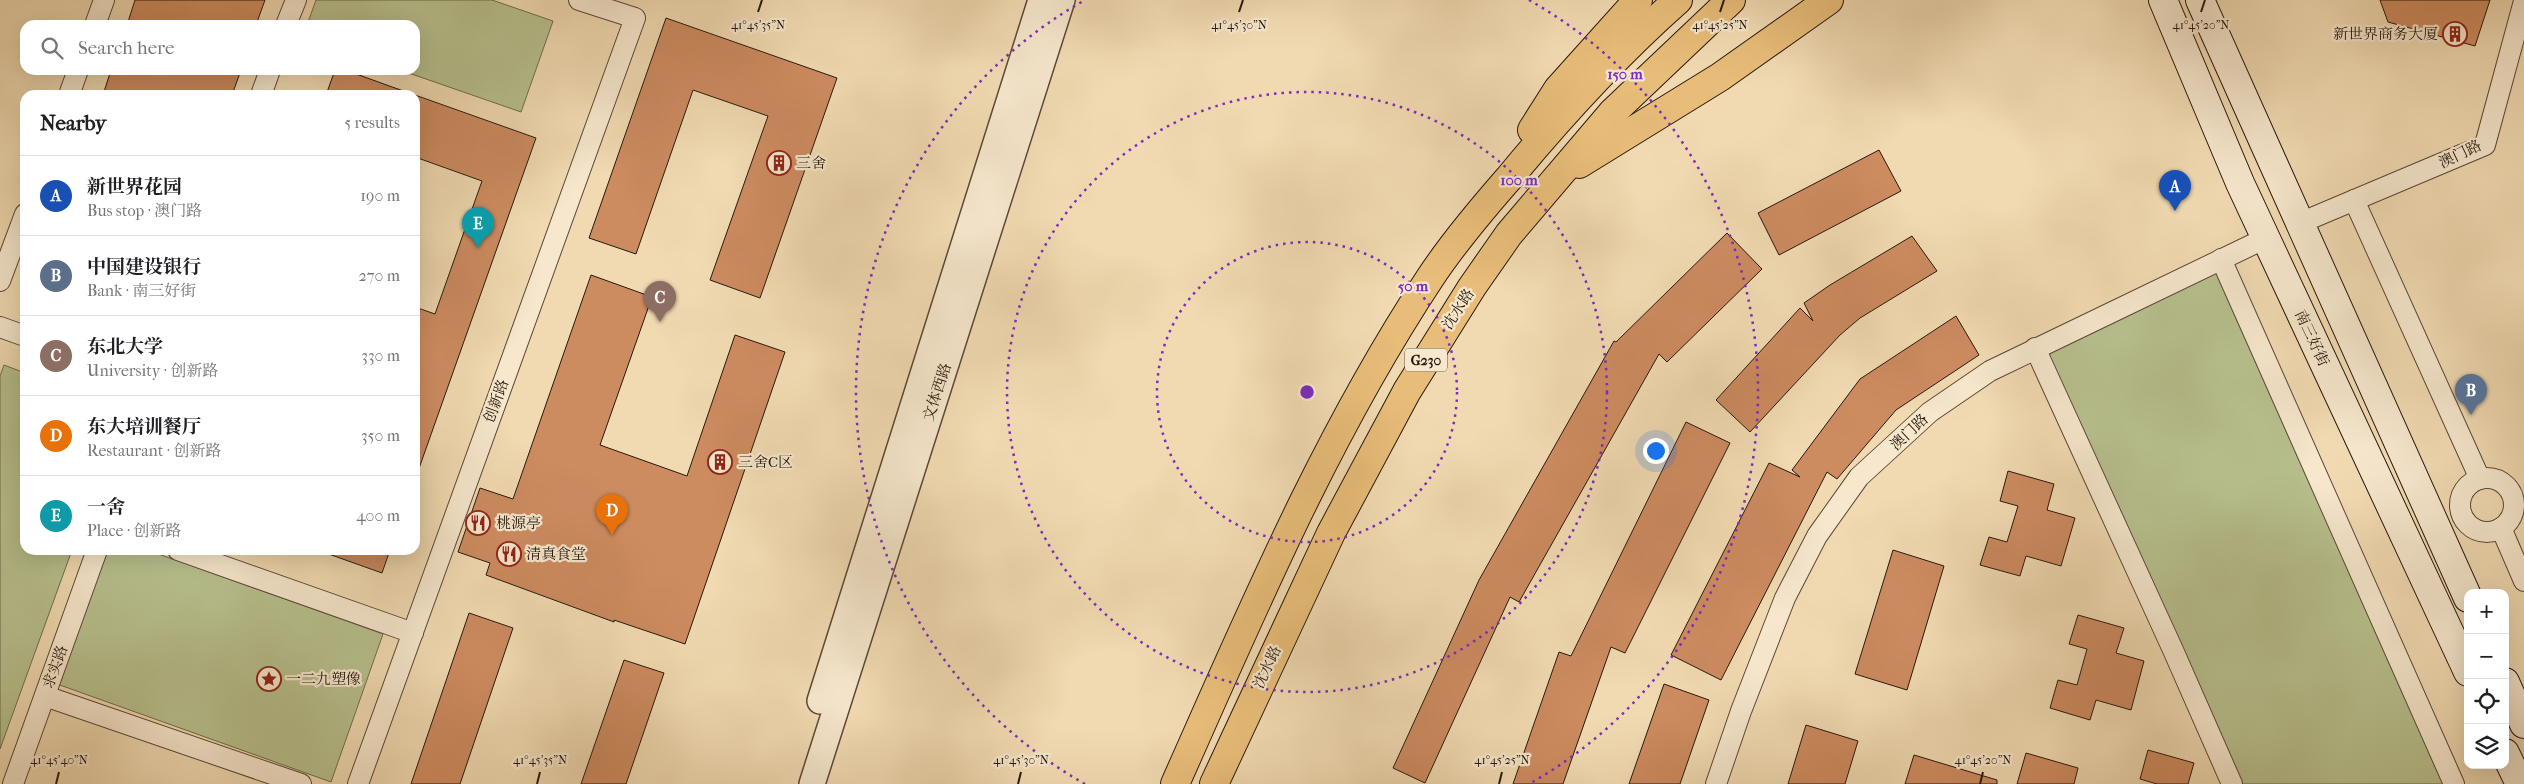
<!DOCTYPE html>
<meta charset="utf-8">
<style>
:root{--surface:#fff;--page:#f6f6f6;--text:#202124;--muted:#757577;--line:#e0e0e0;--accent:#0b8043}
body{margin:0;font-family:"IM FELL French Canon","Noto Serif SC",serif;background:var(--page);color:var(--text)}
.controls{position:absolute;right:15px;bottom:15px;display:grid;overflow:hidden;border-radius:10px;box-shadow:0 5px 20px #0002}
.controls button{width:45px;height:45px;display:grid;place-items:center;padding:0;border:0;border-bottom:1px solid var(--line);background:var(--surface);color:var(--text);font:25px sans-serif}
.you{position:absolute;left:1655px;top:450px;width:18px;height:18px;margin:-12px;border:4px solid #fff;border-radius:50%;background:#1a73e8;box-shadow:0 0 0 8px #1a73e833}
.badge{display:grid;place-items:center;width:32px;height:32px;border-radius:50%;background:var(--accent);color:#fff;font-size:16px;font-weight:700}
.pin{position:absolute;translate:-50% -41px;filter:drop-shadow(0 1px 2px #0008)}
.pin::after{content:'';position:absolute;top:26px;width:18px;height:15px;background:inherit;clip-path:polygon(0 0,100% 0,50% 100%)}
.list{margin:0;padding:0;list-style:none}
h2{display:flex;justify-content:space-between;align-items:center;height:65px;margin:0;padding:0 20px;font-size:21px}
h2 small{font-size:16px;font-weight:400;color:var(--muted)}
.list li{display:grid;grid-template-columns:32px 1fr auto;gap:15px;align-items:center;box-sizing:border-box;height:80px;padding:0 20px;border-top:1px solid var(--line)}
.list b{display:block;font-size:19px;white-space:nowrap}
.list p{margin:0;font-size:16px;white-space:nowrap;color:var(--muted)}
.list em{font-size:16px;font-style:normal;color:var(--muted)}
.icon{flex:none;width:28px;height:28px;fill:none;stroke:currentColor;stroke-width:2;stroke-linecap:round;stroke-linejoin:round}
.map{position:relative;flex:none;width:2524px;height:784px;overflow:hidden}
.search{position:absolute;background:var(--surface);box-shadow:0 5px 20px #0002;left:20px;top:20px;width:400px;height:55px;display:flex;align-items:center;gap:12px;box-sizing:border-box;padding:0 18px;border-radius:15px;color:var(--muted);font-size:19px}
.panel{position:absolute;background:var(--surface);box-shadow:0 5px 20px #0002;left:20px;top:90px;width:400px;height:465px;border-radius:15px}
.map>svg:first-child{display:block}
.green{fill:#b7c08e;stroke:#6f6c4d}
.building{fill:#cd8b60;stroke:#27180c}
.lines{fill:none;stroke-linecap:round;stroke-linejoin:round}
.minor-casing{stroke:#5a4836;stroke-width:22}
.tertiary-casing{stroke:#5a4836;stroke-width:28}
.secondary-casing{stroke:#27180c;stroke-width:30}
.trunk-casing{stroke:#27180c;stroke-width:30}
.minor{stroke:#f6e7cd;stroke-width:20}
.tertiary{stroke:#f6e7cd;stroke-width:25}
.secondary{stroke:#f6e7cd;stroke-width:28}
.trunk{stroke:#e8bd79;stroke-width:28}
.ticks{fill:none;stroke:#27180c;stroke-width:2}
.ring{fill:none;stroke:#7b2cbf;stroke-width:2.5;stroke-dasharray:2.5 5}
.labels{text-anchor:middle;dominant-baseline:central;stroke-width:4.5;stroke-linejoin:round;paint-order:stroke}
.shield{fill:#f6e7cd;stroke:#655646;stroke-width:1}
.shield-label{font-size:14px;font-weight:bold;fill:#27180c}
.poi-label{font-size:15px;fill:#27180c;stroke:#f6e7cd;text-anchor:start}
.street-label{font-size:15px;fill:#27180c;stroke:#f6e7cd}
.ticks-label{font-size:12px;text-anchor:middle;fill:#27180c;stroke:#f6e7cd;stroke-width:4.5;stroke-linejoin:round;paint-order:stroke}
.centre{fill:#7b2cbf;stroke:#f6e7cd;stroke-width:2.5}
.ring-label{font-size:15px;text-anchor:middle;font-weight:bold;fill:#7b2cbf;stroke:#f6e7cd;stroke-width:4.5;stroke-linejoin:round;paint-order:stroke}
</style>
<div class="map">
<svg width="2524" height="784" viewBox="0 0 2524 784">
<rect width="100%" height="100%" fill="#f1dab2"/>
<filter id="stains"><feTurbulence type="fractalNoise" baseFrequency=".004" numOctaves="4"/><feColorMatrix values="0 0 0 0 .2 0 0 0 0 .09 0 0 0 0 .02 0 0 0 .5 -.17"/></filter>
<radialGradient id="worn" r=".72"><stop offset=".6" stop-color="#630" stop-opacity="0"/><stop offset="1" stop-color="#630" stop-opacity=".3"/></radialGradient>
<g class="green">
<path d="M316,0H492L553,21L521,112L400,70H415V25H307Z"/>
<path d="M2221,259L2454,784H2232L2035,348Z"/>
<path d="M4,365L25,373V550H72L0,749V376Z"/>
<path d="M105,550H147L383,634L331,782L57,684Z"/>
</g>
<g class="building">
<path d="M135,0H265L256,25H127Z"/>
<path d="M2380,0H2490L2475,46L2388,22Z"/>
<path d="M666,18L837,78L760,298L710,280L768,116L693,90L636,254L589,238Z"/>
<path d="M111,70H241L232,95H103Z"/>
<path d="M335,70H345L409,93V95H326Z"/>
<path d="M415,95L536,138L417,474L415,473V307L435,314L482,181L415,157Z"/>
<path d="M1879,150L1901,191L1779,255L1758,213Z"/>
<path d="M1727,233L1762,269L1667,362L1659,354L1519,602L1510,597L1425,783L1393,768L1479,580L1614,341L1616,342Z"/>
<path d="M1912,236L1937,271L1860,318L1840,335L1750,432L1716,400L1800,308L1813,321L1804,303L1830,285Z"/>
<path d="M591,275L652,297L600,445L687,476L735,335L785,352L685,644L614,620V622L486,575L490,563L458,552L480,488L513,499Z"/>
<path d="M1956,316L1979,355L1896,410L1837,479L1827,472L1721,680L1671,655L1769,463L1800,477L1792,470L1860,379Z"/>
<path d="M1686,422L1730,443L1625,653L1611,647L1563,784H1513L1559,652L1571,656Z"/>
<path d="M2008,471L2054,484L2047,510L2075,518L2061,566L2026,556L2020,576L1980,565L1989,537L2007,542L2018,506L2000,501Z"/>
<path d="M323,550H390L382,573L323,552Z"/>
<path d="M1893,550L1944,566L1907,690L1855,674Z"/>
<path d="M469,613L513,628L460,784H411Z"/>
<path d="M2078,615L2124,628L2116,653L2144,661L2131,710L2096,700L2090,720L2050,708L2058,680L2077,685L2087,649L2069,644Z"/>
<path d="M624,660L664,673L626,784H581Z"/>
<path d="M1664,684L1709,700L1680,784H1629Z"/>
<path d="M1806,725L1858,741L1845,784H1788Z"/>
<path d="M2148,750L2194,763L2188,784H2157L2140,779Z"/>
<path d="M2026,753L2078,768L2074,784H2017Z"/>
<path d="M1914,755L1997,780V784H1905Z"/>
</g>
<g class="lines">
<defs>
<g id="minor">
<path d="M95,25L104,0"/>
<path d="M286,25L296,0"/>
<path d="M69,95L78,70"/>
<path d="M261,95L270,70"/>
<path d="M2354,200L2480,479"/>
<path d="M2300,223L2485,145L2524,1"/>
<path d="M2221,259L2454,784"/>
<path d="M0,281L25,214"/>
<path d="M0,327L25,336"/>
<path d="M2035,348L2173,650L2232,784"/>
<circle cx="2487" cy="505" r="27"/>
<path d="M2501,528L2524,581"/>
<path d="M178,550L413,633"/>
<path d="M45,696L301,784"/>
<path d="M13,784L97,550"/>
<path d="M358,784L635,18L579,0"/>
<path d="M1716,784L1741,711L1785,598L1817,536L1859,477L1930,412L1990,371L2266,238"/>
</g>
<g id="tertiary">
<path d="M820,701L1041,0"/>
<path d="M812,784L1062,0"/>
</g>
<g id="secondary">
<path d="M2163,0L2240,183L2468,672"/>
<path d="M2200,0L2468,598"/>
<path d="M2505,682L2524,724"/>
<path d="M2505,753L2520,784"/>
</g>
<g id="trunk">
<path d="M1532,130L1558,89L1638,0"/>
<path d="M1579,164L1720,77L1829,0"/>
<path d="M1175,784C1252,611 1325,437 1430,278C1453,243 1481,210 1509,178C1561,115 1617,54 1678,0"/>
<path d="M1214,784L1331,533L1407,391L1472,287L1509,234L1612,113L1731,0"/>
</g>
</defs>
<use href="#minor" class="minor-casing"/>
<use href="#tertiary" class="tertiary-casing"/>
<use href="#secondary" class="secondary-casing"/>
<use href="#trunk" class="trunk-casing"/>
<use href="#minor" class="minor"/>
<use href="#tertiary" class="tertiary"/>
<use href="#secondary" class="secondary"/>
<use href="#trunk" class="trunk"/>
</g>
<path class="ticks" d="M758,12L762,0M1239,12L1243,0M1720,12L1724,0M2201,12L2205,0M56,784L59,772M537,784L540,772M1018,784L1021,772M1499,784L1502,772M1980,784L1983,772"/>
<g class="ring">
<circle cx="1307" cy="392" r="150"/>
<circle cx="1307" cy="392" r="300"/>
<path d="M1085 784A450 450 0 0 1 1085 0M1529 0A450 450 0 0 1 1529 784"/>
</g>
<defs>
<symbol id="building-ring" viewBox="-11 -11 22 22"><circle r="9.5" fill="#f6e7cd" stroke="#8f2418" stroke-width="1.5"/><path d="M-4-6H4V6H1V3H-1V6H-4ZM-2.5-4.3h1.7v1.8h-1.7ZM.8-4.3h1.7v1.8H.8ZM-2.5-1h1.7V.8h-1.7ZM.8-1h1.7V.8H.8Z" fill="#8f2418"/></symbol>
<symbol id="restaurant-ring" viewBox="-11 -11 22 22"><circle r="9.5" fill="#f6e7cd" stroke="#8f2418" stroke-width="1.5"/><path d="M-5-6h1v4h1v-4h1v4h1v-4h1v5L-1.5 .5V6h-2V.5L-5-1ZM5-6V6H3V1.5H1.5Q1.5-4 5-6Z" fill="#8f2418"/></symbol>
<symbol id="sight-ring" viewBox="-11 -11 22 22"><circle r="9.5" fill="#f6e7cd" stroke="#8f2418" stroke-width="1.5"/><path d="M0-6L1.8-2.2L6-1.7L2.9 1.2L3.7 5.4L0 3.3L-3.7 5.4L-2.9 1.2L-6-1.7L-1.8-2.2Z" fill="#8f2418"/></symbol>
</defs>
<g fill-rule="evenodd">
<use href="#building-ring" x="2441" y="20" width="28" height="28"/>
<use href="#building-ring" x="765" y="149" width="28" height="28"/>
<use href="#building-ring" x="706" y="448" width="28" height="28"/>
<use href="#restaurant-ring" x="464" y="509" width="28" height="28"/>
<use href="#restaurant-ring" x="495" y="540" width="28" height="28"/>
<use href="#sight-ring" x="255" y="665" width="28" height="28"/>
</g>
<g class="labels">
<rect class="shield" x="1405" y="348.5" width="42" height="23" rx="4"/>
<g class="shield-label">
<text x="1426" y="360">G230</text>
</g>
<g class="poi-label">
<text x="2438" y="34" text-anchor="end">新世界商务大厦</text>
<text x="796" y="163">三舍</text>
<text x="738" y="462">三舍C区</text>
<text x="496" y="523">桃源亭</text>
<text x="526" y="554">清真食堂</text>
<text x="286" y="679">一二九塑像</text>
</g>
<g class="street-label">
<text transform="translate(2460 154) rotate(-26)">澳门路</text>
<text transform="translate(1458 309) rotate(-57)">沈水路</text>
<text transform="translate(2312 338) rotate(65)">南三好街</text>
<text transform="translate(937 392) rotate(-72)">文体西路</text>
<text transform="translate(496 401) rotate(-70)">创新路</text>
<text transform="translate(1909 432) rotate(-43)">澳门路</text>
<text transform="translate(55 667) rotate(-70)">求实路</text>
<text transform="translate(1267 667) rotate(-65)">沈水路</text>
</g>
</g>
<g class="ticks-label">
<text x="758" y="29">41°45'35"N</text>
<text x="1239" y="29">41°45'30"N</text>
<text x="1720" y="29">41°45'25"N</text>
<text x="2201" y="29">41°45'20"N</text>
<text x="59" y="764">41°45'40"N</text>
<text x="540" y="764">41°45'35"N</text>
<text x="1021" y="764">41°45'30"N</text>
<text x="1502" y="764">41°45'25"N</text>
<text x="1983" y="764">41°45'20"N</text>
</g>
<circle cx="1307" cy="392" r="8" class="centre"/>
<g class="ring-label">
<text x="1625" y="79">150 m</text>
<text x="1519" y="185">100 m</text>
<text x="1413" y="291">50 m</text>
</g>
<rect width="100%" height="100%" filter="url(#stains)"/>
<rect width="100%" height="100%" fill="url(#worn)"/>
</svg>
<div class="controls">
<button>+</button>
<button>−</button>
<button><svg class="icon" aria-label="locate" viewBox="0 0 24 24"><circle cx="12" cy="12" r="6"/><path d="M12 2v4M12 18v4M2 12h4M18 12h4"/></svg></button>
<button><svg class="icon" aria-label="layers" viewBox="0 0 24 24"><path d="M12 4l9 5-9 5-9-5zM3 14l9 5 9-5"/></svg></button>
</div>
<div class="you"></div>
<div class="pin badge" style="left:2175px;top:211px;background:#1a4fb4">A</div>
<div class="pin badge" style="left:2471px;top:415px;background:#5c6f8a">B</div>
<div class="pin badge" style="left:660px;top:322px;background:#8d6e63">C</div>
<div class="pin badge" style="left:612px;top:535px;background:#e8710a">D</div>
<div class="pin badge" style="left:478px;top:248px;background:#0f9aa8">E</div>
<div class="search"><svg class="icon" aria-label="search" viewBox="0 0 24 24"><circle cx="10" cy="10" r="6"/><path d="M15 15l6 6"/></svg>Search here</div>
<section class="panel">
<h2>Nearby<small>5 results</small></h2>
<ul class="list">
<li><span class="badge" style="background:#1a4fb4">A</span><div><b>新世界花园</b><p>Bus stop · 澳门路</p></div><em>190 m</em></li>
<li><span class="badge" style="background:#5c6f8a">B</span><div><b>中国建设银行</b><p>Bank · 南三好街</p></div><em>270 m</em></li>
<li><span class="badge" style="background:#8d6e63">C</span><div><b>东北大学</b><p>University · 创新路</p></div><em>330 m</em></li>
<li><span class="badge" style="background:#e8710a">D</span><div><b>东大培训餐厅</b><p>Restaurant · 创新路</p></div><em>350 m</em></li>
<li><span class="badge" style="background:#0f9aa8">E</span><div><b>一舍</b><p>Place · 创新路</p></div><em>400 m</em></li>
</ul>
</section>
</div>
